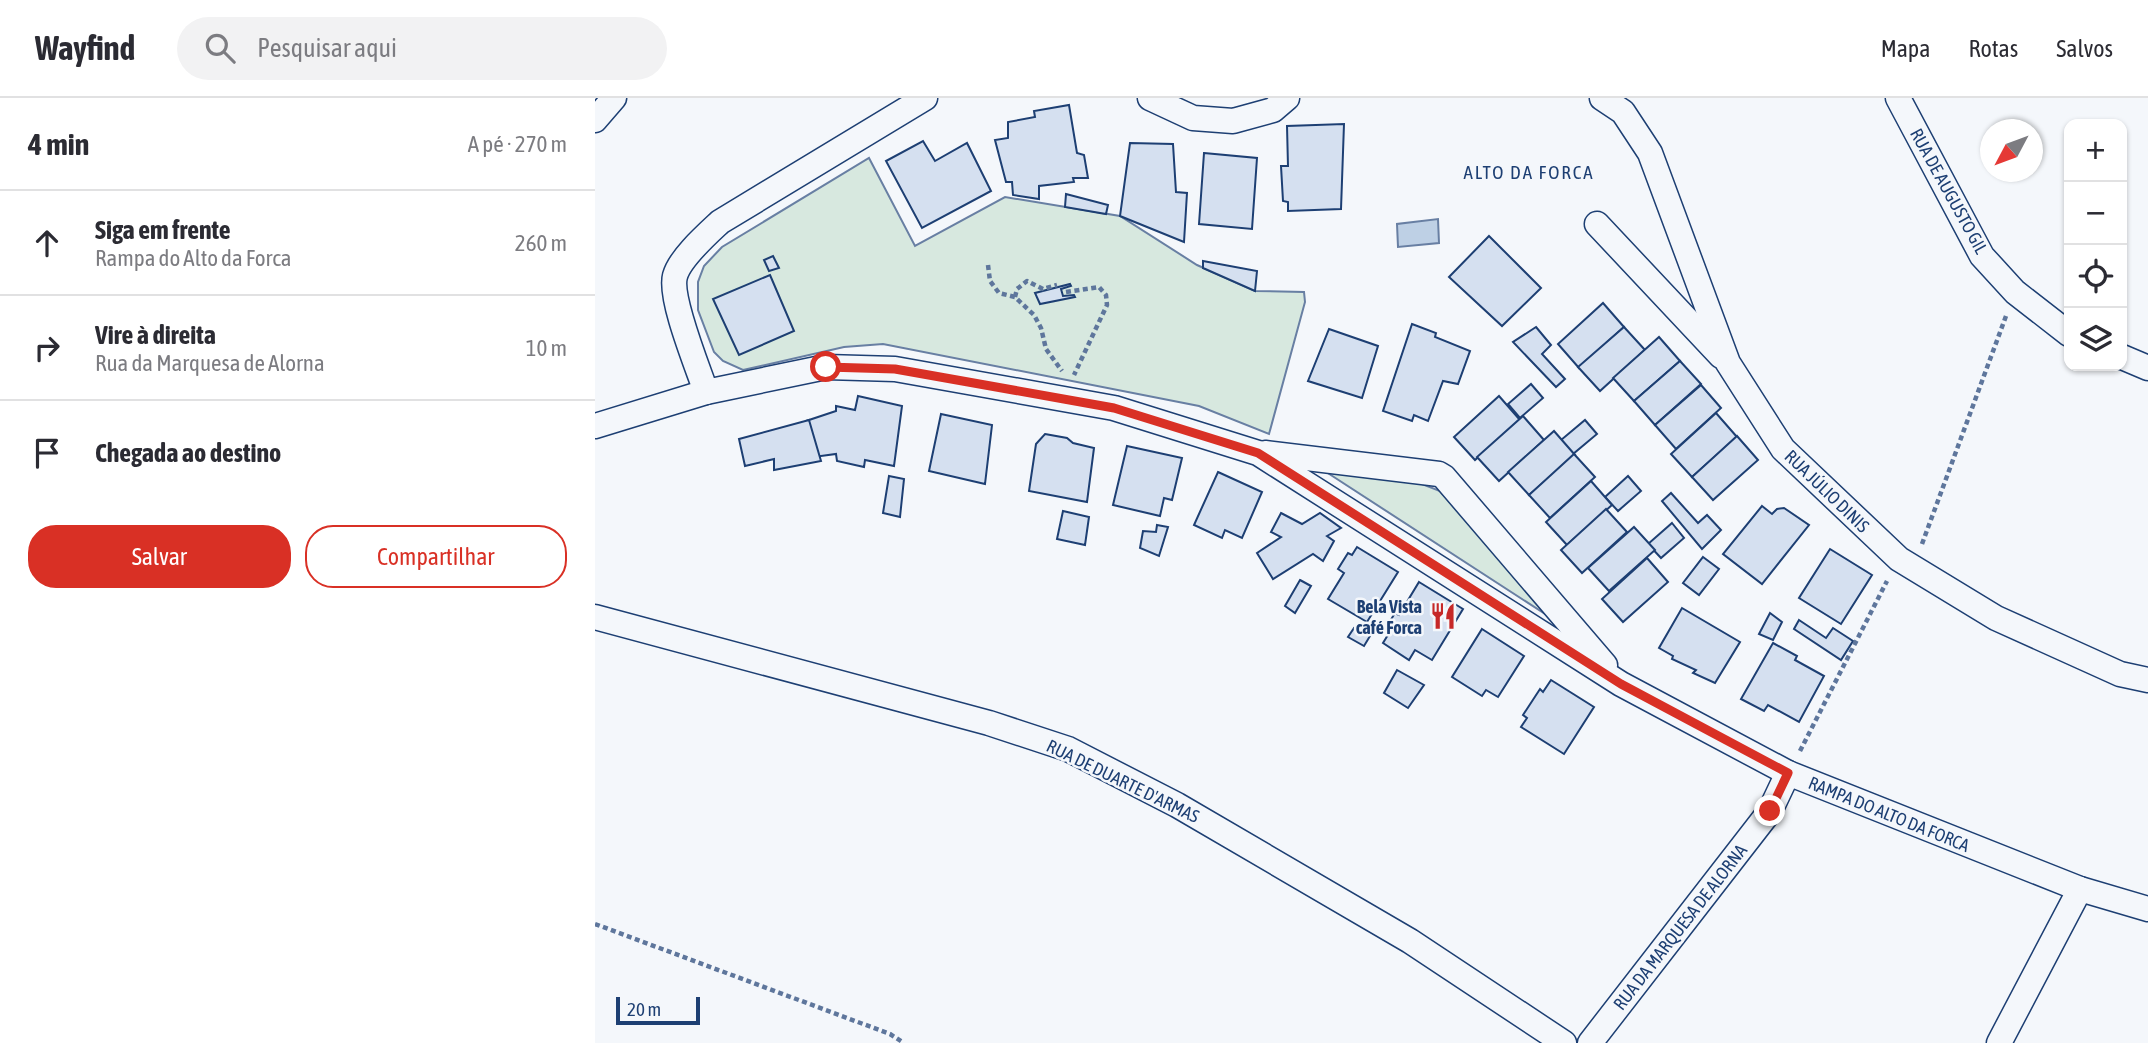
<!DOCTYPE html>
<html lang="pt">
<meta charset="utf-8">
<style>
:root{--surface:#fff;--page:#f2f2f3;--text:#2b2b33;--muted:#7c7c81;--line:#e1e1e2;--accent:#d93025}
body{margin:0;font-family:"Asap Condensed",sans-serif;background:var(--page);color:var(--text)}
.controls{position:absolute;right:21px;top:21px;display:grid;overflow:hidden;border-radius:14px;box-shadow:0 2px 5px #0004}
.controls button{width:63px;height:63px;display:grid;place-items:center;padding:0;border:0;border-bottom:2px solid var(--line);background:var(--surface);color:var(--text);font:35px sans-serif}
.compass{position:absolute;left:1385px;top:21px;width:63px;height:63px;border-radius:50%;background:var(--surface);box-shadow:0 2px 5px #0004;rotate:229deg}
.scale{position:absolute;left:21px;bottom:18px;width:84px;box-sizing:border-box;padding-left:7px;border:4px solid #1d3f73;border-top:0;font-size:19px;line-height:24px;white-space:nowrap;color:#1d3f73;-webkit-text-stroke:5px #f4f7fb;paint-order:stroke}
.stop{position:absolute;width:21px;height:21px;margin:-16px;border:5px solid #d93025;border-radius:50%;background:#fff}
.stop.end{background:#d93025;border-color:#fff;box-shadow:0 2px 7px #0008}
.list{margin:0;padding:0;list-style:none}
h2{display:flex;justify-content:space-between;align-items:center;height:91px;margin:0;padding:0 28px;font-size:30px}
h2 small{font-size:23px;font-weight:400;color:var(--muted)}
.list li{display:grid;grid-template-columns:46px 1fr auto;gap:21px;align-items:center;box-sizing:border-box;height:105px;padding:0 28px;border-top:2px solid var(--line)}
.list b{display:block;font-size:26px;white-space:nowrap}
.list p{margin:0;font-size:23px;white-space:nowrap;color:var(--muted)}
.list em{font-size:23px;font-style:normal;color:var(--muted)}
.actions{display:flex;gap:14px;padding:21px 28px}
.actions a{flex:1;padding:16px 0;border:2px solid var(--accent);border-radius:28px;text-align:center;font-size:24px;color:var(--accent)}
.actions .main{background:var(--accent);color:#fff}
.icon{flex:none;width:38px;height:38px;fill:none;stroke:currentColor;stroke-width:2;stroke-linecap:round;stroke-linejoin:round}
.map{position:relative;flex:none;width:1553px;height:945px;overflow:hidden}
header{display:flex;align-items:center;gap:42px;box-sizing:border-box;height:98px;padding:0 35px;background:var(--surface);border-bottom:2px solid var(--line)}
header strong{font-size:33px}
nav{display:flex;gap:38px;margin-inline-start:auto;font-size:24px}
.search{width:490px;height:63px;background:var(--page);display:flex;align-items:center;gap:18px;box-sizing:border-box;padding:0 24px;border-radius:38px;color:var(--muted);font-size:26px}
main{display:flex}
aside{flex:1;background:var(--surface)}
.map>svg:first-child{display:block}
.green{fill:#d7e8df;stroke:#687fa3;stroke-width:2}
.water{fill:#bed0e5;stroke:#687fa3;stroke-width:2}
.building{fill:#d5e0f0;stroke:#1d3f73;stroke-width:2}
.lines{fill:none;stroke-linecap:round;stroke-linejoin:round}
.street-casing{stroke:#1d3f73;stroke-width:27}
.path{stroke:#5e769c;stroke-width:4.5;stroke-dasharray:5 3.5;stroke-linecap:butt}
.street{stroke:#f4f7fb;stroke-width:24}
.route{stroke:#d93025;stroke-width:9}
.labels{text-anchor:middle;dominant-baseline:central;stroke-width:5;stroke-linejoin:round;paint-order:stroke}
.street-label{font-size:18px;fill:#1d3f73;stroke:#f4f7fb}
.poi-label{font-size:18px;font-weight:bold;fill:#1d3f73;stroke:#f4f7fb;text-anchor:end}
.neighbourhood-label{font-size:19px;letter-spacing:2px;fill:#1d3f73;stroke:#f4f7fb}
</style>
<header>
<strong>Wayfind</strong>
<div class="search"><svg class="icon" aria-label="search" viewBox="0 0 24 24"><circle cx="10" cy="10" r="6"/><path d="M15 15l6 6"/></svg>Pesquisar aqui</div>
<nav><a>Mapa</a><a>Rotas</a><a>Salvos</a></nav>
</header>
<main>
<aside>
<h2>4 min<small>A pé · 270 m</small></h2>
<ul class="list">
<li><svg class="icon" aria-label="ahead" viewBox="0 0 24 24"><path d="M12 20V5M6 11l6-6 6 6"/></svg><div><b>Siga em frente</b><p>Rampa do Alto da Forca</p></div><em>260 m</em></li>
<li><svg class="icon" aria-label="right" viewBox="0 0 24 24"><path d="M7 20v-9h11M14 6l5 5-5 5"/></svg><div><b>Vire à direita</b><p>Rua da Marquesa de Alorna</p></div><em>10 m</em></li>
<li><svg class="icon" aria-label="arrive" viewBox="0 0 24 24"><path d="M6 21V4h12l-3 4 3 4H6"/></svg><div><b>Chegada ao destino</b></div></li>
</ul>
<div class="actions"><a class="main">Salvar</a><a>Compartilhar</a></div>
</aside>
<div class="map">
<svg width="1553" height="945" viewBox="0 0 1553 945">
<rect width="100%" height="100%" fill="#f4f7fb"/>
<g class="green">
<path d="M274,60L320,148L410,99L525,118L602,167L660,193L709,194L710,204L674,336L604,308L288,246L249,249L148,272L128,263L119,254L103,212V184L109,168L127,149Z"/>
<path d="M725,370L827,386L845,393L964,525Z"/>
</g>
<path class="water" d="M843,121L844,145L803,149L802,126Z"/>
<g class="building">
<path d="M474,7L482,55L489,57L493,80H478L479,84L444,88V101L418,97L417,84H411L400,42L413,40V24L440,19L439,13Z"/>
<path d="M749,26L746,111L693,113V104L688,103L686,68H693L692,28Z"/>
<path d="M328,43L340,63L372,45L396,93L327,130L291,63Z"/>
<path d="M535,45L578,46L581,94L592,95L589,144L525,118Z"/>
<path d="M609,55L662,60L657,131L604,126Z"/>
<path d="M471,96L513,107L511,116L470,109Z"/>
<path d="M894,138L946,190L907,228L854,179Z"/>
<path d="M178,158L184,170L174,173L169,162Z"/>
<path d="M608,163L662,173L660,193L608,170Z"/>
<path d="M175,177L199,233L144,257L118,201Z"/>
<path d="M475,186L476,188L466,191L468,198L479,197L480,199L445,206L440,195Z"/>
<path d="M1008,205L1029,229L984,270L963,246Z"/>
<path d="M817,226L841,235L840,239L875,253L863,286L848,283L833,323L819,317L817,323L788,313Z"/>
<path d="M941,229L956,247L947,256L970,281L961,289L918,244Z"/>
<path d="M1029,229L1050,252L1005,293L983,269Z"/>
<path d="M734,231L783,248L767,300L713,283Z"/>
<path d="M1064,239L1085,263L1039,303L1018,280Z"/>
<path d="M1085,263L1106,286L1060,327L1039,303Z"/>
<path d="M936,286L948,300L925,320L913,306Z"/>
<path d="M1106,287L1126,310L1081,351L1060,327Z"/>
<path d="M263,298L307,308L299,368L270,362L269,369L242,363L241,356L219,359L211,323L241,313V308L260,312Z"/>
<path d="M904,298L925,322L880,362L859,339Z"/>
<path d="M1121,315L1142,339L1097,379L1076,356Z"/>
<path d="M346,316L397,327L390,386L334,373Z"/>
<path d="M928,318L949,342L904,383L882,359Z"/>
<path d="M214,322L226,363L179,372V361L150,368L144,341Z"/>
<path d="M990,322L1002,336L978,356L966,342Z"/>
<path d="M959,333L980,357L934,397L913,374Z"/>
<path d="M450,336L472,340L478,345L499,350L492,404L434,393L441,346Z"/>
<path d="M1142,338L1163,362L1118,402L1097,379Z"/>
<path d="M532,348L587,360L577,402L569,400L565,418L518,407Z"/>
<path d="M979,356L1000,379L955,420L934,397Z"/>
<path d="M623,374L667,394L647,440L630,432L627,440L599,427Z"/>
<path d="M294,378L309,381L305,419L288,415Z"/>
<path d="M1033,378L1046,393L1023,413L1010,399Z"/>
<path d="M996,383L1017,407L972,447L951,424Z"/>
<path d="M1076,395L1103,425L1112,417L1126,432L1107,451L1067,403Z"/>
<path d="M1167,408L1177,416L1182,411L1189,410L1214,427L1167,486L1128,456Z"/>
<path d="M1011,411L1032,434L987,475L966,452Z"/>
<path d="M468,413L494,419L490,447L462,441Z"/>
<path d="M686,415L707,426L725,415L746,430L732,438L739,443L728,463L718,456L678,481L662,455L686,439L676,434Z"/>
<path d="M1077,425L1089,440L1066,460L1053,446Z"/>
<path d="M562,427L573,429L564,458L545,450L548,433L561,434Z"/>
<path d="M1039,429L1060,452L1014,493L993,470Z"/>
<path d="M762,449L803,474L772,524L733,501L749,475L743,471L753,455L757,457Z"/>
<path d="M1235,451L1277,477L1246,526L1204,500Z"/>
<path d="M1108,459L1124,471L1104,497L1088,485Z"/>
<path d="M1052,460L1073,484L1028,524L1007,501Z"/>
<path d="M705,482L716,488L700,515L690,508Z"/>
<path d="M824,484L868,511L837,562L820,552L814,562L788,545L796,532L792,528L800,515L804,517Z"/>
<path d="M1087,510L1145,544L1120,585L1098,575L1101,572L1077,561L1078,558L1064,550Z"/>
<path d="M1175,515L1187,524L1178,542L1164,536Z"/>
<path d="M1204,522L1231,540L1238,530L1258,543L1246,562L1199,531Z"/>
<path d="M776,525L781,528L769,548L753,539L759,530L766,534Z"/>
<path d="M887,531L929,558L903,599L891,592L887,598L857,579Z"/>
<path d="M1178,545L1202,558L1200,562L1229,578L1204,624L1173,607L1169,613L1146,601Z"/>
<path d="M802,572L829,587L813,610L789,595Z"/>
<path d="M956,582L999,609L969,656L926,629L932,620L928,617L945,591L948,594Z"/>
</g>
<g class="lines">
<defs>
<g id="street">
<path d="M555,0L598,20L638,23L678,12L692,0"/>
<path d="M1007,0L1028,14L1055,55L1133,265L1188,351L1304,461L1401,520L1525,576L1553,582"/>
<path d="M1303,0L1387,158L1420,194L1474,236"/>
<path d="M0,22L19,0"/>
<path d="M1002,126L1126,258"/>
<path d="M1527,259L1553,270"/>
<path d="M111,294C103,270 74,200 80,178C85,160 111,137 125,124L330,0"/>
<path d="M0,328L111,294L231,269L300,271L519,310L663,355L1026,586L1193,675L1485,791L1553,811"/>
<path d="M670,355L844,376L849,379L1010,567"/>
<path d="M0,519L394,625L473,651L582,707L815,843L969,945"/>
<path d="M995,945L1175,713L1193,675"/>
<path d="M1404,945L1485,791"/>
</g>
</defs>
<use href="#street" class="street-casing"/>
<g class="path">
<path d="M393,167L395,183L404,195L420,199L439,217L446,230L451,251L467,273"/>
<path d="M471,194L504,189L511,197L512,207L479,277"/>
<path d="M420,199L422,191L432,183L448,191L462,187"/>
<path d="M1327,446L1411,218"/>
<path d="M1205,653L1292,483"/>
<path d="M0,826L295,936L309,945"/>
</g>
<use href="#street" class="street"/>
</g>
<g class="lines">
<path class="route" d="M231,269L300,271L519,310L663,355L1026,586L1193,675L1175,713"/>
</g>
<defs>
<symbol id="restaurant-bare" viewBox="-9 -9 18 18"><path d="M-5-6h1v4h1v-4h1v4h1v-4h1v5L-1.5 .5V6h-2V.5L-5-1ZM5-6V6H3V1.5H1.5Q1.5-4 5-6Z" fill="#c62828" stroke="#f4f7fb" stroke-width="2.5" paint-order="stroke"/></symbol>
</defs>
<g fill-rule="evenodd">
<use href="#restaurant-bare" x="829" y="499" width="38" height="38"/>
</g>
<g class="labels">
<g class="street-label">
<text transform="translate(1354 93) rotate(61)">RUA DE AUGUSTO GIL</text>
<text transform="translate(1232 393) rotate(44)">RUA JÚLIO DINIS</text>
<text transform="translate(528 683) rotate(26)">RUA DE DUARTE D'ARMAS</text>
<text transform="translate(1294 716) rotate(22)">RAMPA DO ALTO DA FORCA</text>
<text transform="translate(1085 829) rotate(-52)">RUA DA MARQUESA DE ALORNA</text>
</g>
<g class="poi-label">
<text x="827" y="508">Bela Vista<tspan x="827" dy="21">café Forca</tspan></text>
</g>
<g class="neighbourhood-label">
<text x="934" y="74">ALTO DA FORCA</text>
</g>
</g>
</svg>
<div class="controls">
<button>+</button>
<button>−</button>
<button><svg class="icon" aria-label="locate" viewBox="0 0 24 24"><circle cx="12" cy="12" r="6"/><path d="M12 2v4M12 18v4M2 12h4M18 12h4"/></svg></button>
<button><svg class="icon" aria-label="layers" viewBox="0 0 24 24"><path d="M12 4l9 5-9 5-9-5zM3 14l9 5 9-5"/></svg></button>
</div>
<svg class="compass" viewBox="-18 -18 36 36"><path d="M0-13l5 13h-10z" fill="#e53935"/><path d="M0 13l5-13h-10z" fill="#7c7c81"/></svg>
<div class="scale">20 m</div>
<div class="stop" style="left:231px;top:269px"></div>
<div class="stop end" style="left:1175px;top:713px"></div>
</div>
</main>
